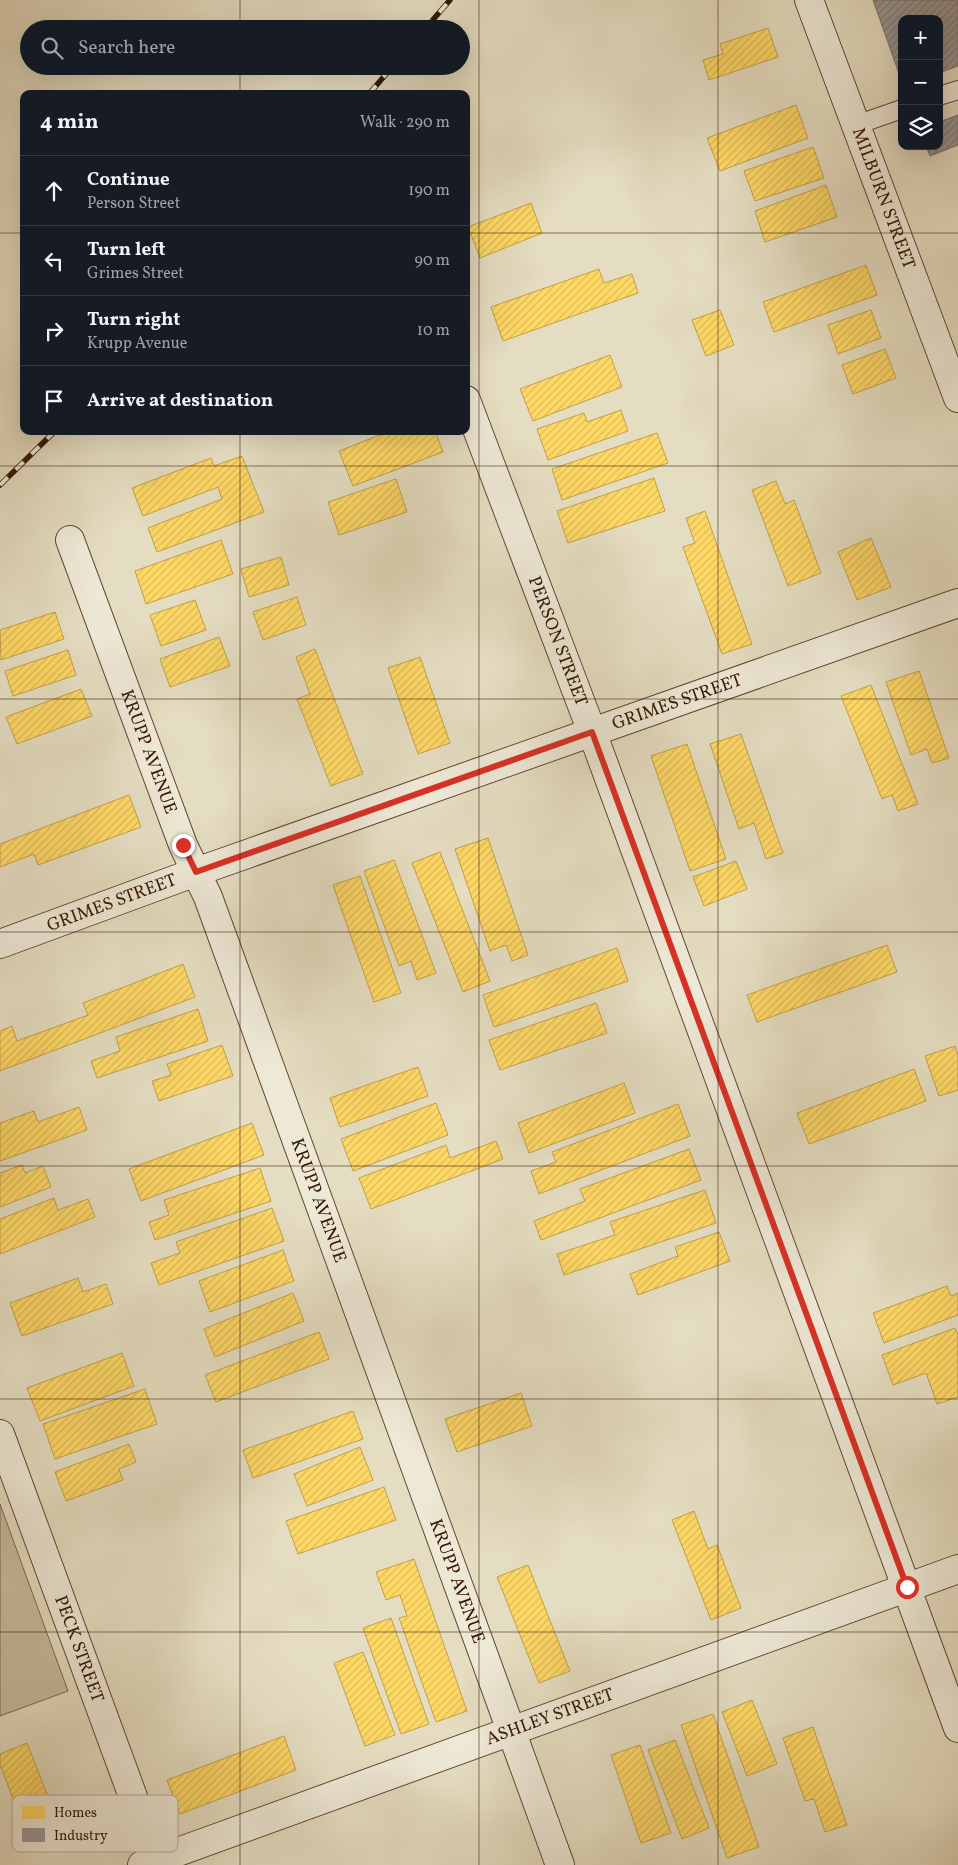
<!DOCTYPE html>
<meta charset="utf-8">
<style>
:root{--surface:#171b24;--page:#20242c;--text:#f1f3f6;--muted:#9ea1a6;--line:#363941}
body{margin:0;font-family:Vollkorn,serif;background:var(--page);color:var(--text)}
.controls{position:absolute;right:15px;top:15px;display:grid;overflow:hidden;border-radius:10px;box-shadow:0 5px 20px #0002}
.controls button{width:45px;height:45px;display:grid;place-items:center;padding:0;border:0;border-bottom:1px solid var(--line);background:var(--surface);color:var(--text);font:25px sans-serif}
.stop{position:absolute;width:15px;height:15px;margin:-11px;border:4px solid #d93025;border-radius:50%;background:#fff}
.stop.end{background:#d93025;border-color:#fff;box-shadow:0 1px 5px #0008}
.list{margin:0;padding:0;list-style:none}
h2{display:flex;justify-content:space-between;align-items:center;height:65px;margin:0;padding:0 20px;font-size:21px}
h2 small{font-size:16px;font-weight:400;color:var(--muted)}
.list li{display:grid;grid-template-columns:32px 1fr auto;gap:15px;align-items:center;box-sizing:border-box;height:70px;padding:0 20px;border-top:1px solid var(--line)}
.list b{display:block;font-size:19px;white-space:nowrap}
.list p{margin:0;font-size:16px;white-space:nowrap;color:var(--muted)}
.list em{font-size:16px;font-style:normal;color:var(--muted)}
.icon{flex:none;width:28px;height:28px;fill:none;stroke:currentColor;stroke-width:2;stroke-linecap:round;stroke-linejoin:round}
.map{position:relative;flex:none;width:958px;height:1865px;overflow:hidden}
.search{position:absolute;background:var(--surface);box-shadow:0 5px 20px #0002;left:20px;top:20px;width:450px;height:55px;display:flex;align-items:center;gap:12px;box-sizing:border-box;padding:0 18px;border-radius:28px;color:var(--muted);font-size:19px}
.panel{position:absolute;background:var(--surface);box-shadow:0 5px 20px #0002;left:20px;top:90px;width:450px;height:345px;border-radius:10px}
.map>svg:first-child{display:block}
.park{fill:#c7bba0;stroke:#7e6950}
.homes{fill:url(#homes-hatch);stroke:#c29f48}
.industry{fill:url(#industry-hatch);stroke:#7b726b}
.lines{fill:none;stroke-linecap:round;stroke-linejoin:round}
.service-casing{stroke:#614831;stroke-width:20}
.minor-casing{stroke:#614831;stroke-width:30}
.service{stroke:#eee9d7;stroke-width:18}
.minor{stroke:#eee9d7;stroke-width:28}
.rail-casing{stroke:#351701;stroke-width:5.5}
.rail{stroke:#eee9d7;stroke-width:4;stroke-dasharray:11;stroke-linecap:butt}
.route{stroke:#d93025;stroke-width:6}
.grid{fill:none;stroke:#351701;stroke-width:1;stroke-opacity:0.55}
.labels{text-anchor:middle;dominant-baseline:central;stroke-width:5;stroke-linejoin:round;paint-order:stroke}
.street-label{font-size:18px;fill:#351701;stroke:#eee9d7}
.key{fill:#eee9d7;stroke:#b6aa97;stroke-width:1}
.key-label{font-size:14px;fill:#351701}
</style>
<div class="map">
<svg width="958" height="1865" viewBox="0 0 958 1865">
<defs>
<pattern id="homes-hatch" width="6" height="6" patternUnits="userSpaceOnUse" patternTransform="scale(1.25)"><rect width="6" height="6" fill="#ffd966"/><path d="M-1 1l2-2M0 6l6-6M5 7l2-2" fill="none" stroke="#dbba57"/></pattern>
<pattern id="industry-hatch" width="6" height="6" patternUnits="userSpaceOnUse" patternTransform="scale(1.25)"><rect width="6" height="6" fill="#999"/><path d="M-1 1l2-2M0 6l6-6M5 7l2-2" fill="none" stroke="#7e7c7a"/></pattern>
</defs>
<rect width="100%" height="100%" fill="#e5ddc1"/>
<filter id="stains"><feTurbulence type="fractalNoise" baseFrequency=".004" numOctaves="4"/><feColorMatrix values="0 0 0 0 .2 0 0 0 0 .09 0 0 0 0 .02 0 0 0 .5 -.17"/></filter>
<radialGradient id="worn" r=".72"><stop offset=".6" stop-color="#630" stop-opacity="0"/><stop offset="1" stop-color="#630" stop-opacity=".3"/></radialGradient>
<path class="park" d="M0,1504L68,1691L0,1716Z"/>
<g class="homes">
<path d="M768,28L778,57L709,80L703,60L723,54L720,44Z"/>
<path d="M796,105L808,138L720,171L707,138Z"/>
<path d="M813,147L824,178L755,201L744,171Z"/>
<path d="M826,185L837,217L765,242L755,211Z"/>
<path d="M531,203L542,233L480,258L468,227Z"/>
<path d="M866,265L877,295L774,332L763,302Z"/>
<path d="M599,269L604,283L632,274L638,293L503,341L491,307Z"/>
<path d="M720,310L734,345L706,356L692,320Z"/>
<path d="M871,310L881,338L838,354L828,325Z"/>
<path d="M885,349L896,378L853,394L842,365Z"/>
<path d="M610,355L622,387L533,421L520,389Z"/>
<path d="M621,410L628,431L548,460L537,429L584,413L587,422Z"/>
<path d="M390,431H435L443,452L353,486L339,451Z"/>
<path d="M657,433L668,463L562,500L552,469Z"/>
<path d="M242,456L264,512L157,552L148,528L222,499L218,487L143,516L132,488L211,458L214,466Z"/>
<path d="M654,478L665,511L568,543L557,511Z"/>
<path d="M396,479L407,512L339,535L328,502Z"/>
<path d="M776,481L785,504L794,500L821,573L788,586L752,490Z"/>
<path d="M705,511L752,644L722,654L683,547L695,543L686,518Z"/>
<path d="M871,538L891,587L857,600L838,552Z"/>
<path d="M221,540L233,574L146,604L135,571Z"/>
<path d="M281,557L289,585L249,597L241,569Z"/>
<path d="M297,597L306,625L263,640L253,612Z"/>
<path d="M195,600L206,630L161,646L150,615Z"/>
<path d="M55,612L64,639L1,660L0,630Z"/>
<path d="M219,637L230,666L170,687L160,659Z"/>
<path d="M315,649L363,774L331,786L297,699L310,694L296,657Z"/>
<path d="M68,650L76,675L13,696L5,671Z"/>
<path d="M420,657L450,743L418,754L388,668Z"/>
<path d="M919,671L949,758L932,763L927,749L911,755L886,682Z"/>
<path d="M871,685L918,804L898,811L892,795L882,799L841,696Z"/>
<path d="M81,689L92,716L17,744L6,717Z"/>
<path d="M741,734L783,853L766,859L754,823L739,829L710,744Z"/>
<path d="M687,744L726,859L690,871L651,756Z"/>
<path d="M129,795L141,827L38,865L34,854L0,867V844Z"/>
<path d="M488,838L528,955L512,961L506,945L490,951L455,849Z"/>
<path d="M440,852L490,981L463,992L412,863Z"/>
<path d="M394,860L436,973L417,980L411,961L399,966L364,871Z"/>
<path d="M736,861L747,889L704,906L693,877Z"/>
<path d="M360,876L401,993L374,1002L333,885Z"/>
<path d="M887,945L897,972L757,1022L747,995Z"/>
<path d="M617,948L628,981L494,1027L483,995Z"/>
<path d="M183,964L195,997L0,1071V1031L12,1026L17,1041L88,1015L83,1003Z"/>
<path d="M596,1003L607,1033L500,1070L489,1040Z"/>
<path d="M198,1009L208,1041L97,1078L91,1061L120,1051L116,1037Z"/>
<path d="M222,1045L233,1076L159,1101L152,1081L171,1075L167,1064Z"/>
<path d="M955,1046L958,1055V1090L939,1096L925,1056Z"/>
<path d="M418,1067L428,1096L340,1127L330,1098Z"/>
<path d="M914,1069L926,1101L809,1144L797,1113Z"/>
<path d="M624,1083L635,1113L529,1153L518,1123Z"/>
<path d="M436,1103L448,1135L353,1171L341,1139Z"/>
<path d="M678,1104L690,1136L539,1194L531,1171L556,1162L552,1152Z"/>
<path d="M79,1107L87,1130L0,1161V1123L34,1111L38,1122Z"/>
<path d="M252,1123L264,1155L141,1201L129,1169Z"/>
<path d="M496,1141L503,1159L371,1209L359,1178L446,1145L450,1158Z"/>
<path d="M689,1149L701,1180L541,1240L534,1221L585,1201L580,1189Z"/>
<path d="M22,1165L25,1173L43,1166L51,1187L0,1207V1173Z"/>
<path d="M260,1168L271,1201L155,1240L149,1222L169,1215L164,1200Z"/>
<path d="M705,1190L716,1223L564,1275L557,1254L615,1235L610,1222Z"/>
<path d="M54,1198L58,1210L88,1199L95,1217L0,1254V1219Z"/>
<path d="M272,1208L284,1241L159,1285L151,1263L180,1253L176,1242Z"/>
<path d="M719,1232L730,1261L638,1295L630,1274L678,1256L675,1247Z"/>
<path d="M283,1250L294,1281L210,1312L199,1281Z"/>
<path d="M78,1278L83,1292L106,1284L113,1304L22,1336L10,1303Z"/>
<path d="M947,1286L951,1296L958,1293V1315L884,1343L873,1313Z"/>
<path d="M293,1293L304,1321L215,1357L204,1329Z"/>
<path d="M955,1328L958,1335V1397L937,1404L926,1373L893,1385L882,1355Z"/>
<path d="M319,1332L329,1359L216,1402L205,1375Z"/>
<path d="M122,1353L134,1386L40,1421L27,1388Z"/>
<path d="M145,1389L157,1424L55,1459L43,1424Z"/>
<path d="M521,1393L532,1426L457,1452L445,1419Z"/>
<path d="M353,1411L363,1439L253,1478L243,1450Z"/>
<path d="M129,1444L136,1462L119,1469L123,1480L66,1501L55,1472Z"/>
<path d="M360,1447L373,1480L307,1506L294,1474Z"/>
<path d="M384,1487L396,1520L298,1554L286,1521Z"/>
<path d="M694,1511L708,1549L717,1545L741,1608L711,1620L672,1520Z"/>
<path d="M414,1559L467,1711L436,1722L399,1618L407,1616L400,1595L386,1600L376,1572Z"/>
<path d="M528,1565L570,1671L539,1683L497,1577Z"/>
<path d="M391,1618L429,1724L401,1734L363,1628Z"/>
<path d="M363,1652L395,1735L365,1746L334,1663Z"/>
<path d="M752,1700L777,1764L747,1776L722,1712Z"/>
<path d="M713,1714L759,1847L727,1858L681,1725Z"/>
<path d="M813,1727L847,1825L825,1832L814,1799L805,1801L783,1738Z"/>
<path d="M284,1736L296,1770L180,1814L167,1780Z"/>
<path d="M675,1740L709,1828L682,1839L648,1750Z"/>
<path d="M27,1743L64,1837L33,1850L0,1765V1754Z"/>
<path d="M640,1745L671,1833L641,1843L611,1755Z"/>
</g>
<g class="industry">
<path d="M873,0H958V66L939,73V19H902V82Z"/>
<path d="M958,115V145L930,156L926,146H939V122Z"/>
</g>
<g class="lines">
<defs>
<g id="service">
<path d="M939,96L958,90"/>
<path d="M856,125L902,109"/>
</g>
<g id="minor">
<path id="s1" d="M809,0L958,398"/>
<path id="s2" d="M466,400L592,732L958,1728"/>
<path id="s3" d="M70,540L183,845L208,897L560,1865"/>
<path id="s4" d="M0,944L196,872L958,603"/>
<path id="s5" d="M0,1434L158,1865"/>
<path id="s6" d="M142,1865L958,1569"/>
</g>
</defs>
<use href="#service" class="service-casing"/>
<use href="#minor" class="minor-casing"/>
<use href="#service" class="service"/>
<use href="#minor" class="minor"/>
<defs>
<g id="rail">
<path d="M425,29L450,0"/>
<path d="M369,94L393,66"/>
<path d="M0,485L55,431"/>
</g>
</defs>
<use href="#rail" class="rail-casing"/>
<use href="#rail" class="rail"/>
</g>
<g class="lines">
<path class="route" d="M183,845L196,872L592,732L907,1587"/>
</g>
<path class="grid" d="M240,0V29M479,0V1865M718,0V1865M240,66V94M0,233H24M466,233H958M240,431V1865M0,466H958M0,699H958M0,932H958M0,1166H958M0,1399H958M0,1632H958"/>
<g class="labels">
<g class="street-label">
<text stroke="none"><textPath href="#s1" startOffset="212">MILBURN STREET</textPath></text>
<text stroke="none"><textPath href="#s2" startOffset="258">PERSON STREET</textPath></text>
<text stroke="none"><textPath href="#s4" startOffset="719">GRIMES STREET</textPath></text>
<text stroke="none"><textPath href="#s3" startOffset="226">KRUPP AVENUE</textPath></text>
<text stroke="none"><textPath href="#s4" startOffset="119">GRIMES STREET</textPath></text>
<text stroke="none"><textPath href="#s3" startOffset="706">KRUPP AVENUE</textPath></text>
<text stroke="none"><textPath href="#s3" startOffset="1111">KRUPP AVENUE</textPath></text>
<text stroke="none"><textPath href="#s5" startOffset="229">PECK STREET</textPath></text>
<text stroke="none"><textPath href="#s6" startOffset="434">ASHLEY STREET</textPath></text>
</g>
</g>
<rect x="12" y="1795" width="166" height="57" rx="8" class="key"/>
<rect x="22" y="1806" width="23" height="13" fill="#ffd966"/>
<rect x="22" y="1828" width="23" height="14" fill="#999"/>
<g class="key-label">
<text x="54" y="1817">Homes</text>
<text x="54" y="1840">Industry</text>
</g>
<rect width="100%" height="100%" filter="url(#stains)"/>
<rect width="100%" height="100%" fill="url(#worn)"/>
</svg>
<div class="controls">
<button>+</button>
<button>−</button>
<button><svg class="icon" aria-label="layers" viewBox="0 0 24 24"><path d="M12 4l9 5-9 5-9-5zM3 14l9 5 9-5"/></svg></button>
</div>
<div class="stop" style="left:907px;top:1587px"></div>
<div class="stop end" style="left:183px;top:845px"></div>
<div class="search"><svg class="icon" aria-label="search" viewBox="0 0 24 24"><circle cx="10" cy="10" r="6"/><path d="M15 15l6 6"/></svg>Search here</div>
<section class="panel">
<h2>4 min<small>Walk · 290 m</small></h2>
<ul class="list">
<li><svg class="icon" aria-label="ahead" viewBox="0 0 24 24"><path d="M12 20V5M6 11l6-6 6 6"/></svg><div><b>Continue</b><p>Person Street</p></div><em>190 m</em></li>
<li><svg class="icon" aria-label="left" viewBox="0 0 24 24"><path d="M17 20v-9H6M10 6l-5 5 5 5"/></svg><div><b>Turn left</b><p>Grimes Street</p></div><em>90 m</em></li>
<li><svg class="icon" aria-label="right" viewBox="0 0 24 24"><path d="M7 20v-9h11M14 6l5 5-5 5"/></svg><div><b>Turn right</b><p>Krupp Avenue</p></div><em>10 m</em></li>
<li><svg class="icon" aria-label="arrive" viewBox="0 0 24 24"><path d="M6 21V4h12l-3 4 3 4H6"/></svg><div><b>Arrive at destination</b></div></li>
</ul>
</section>
</div>
